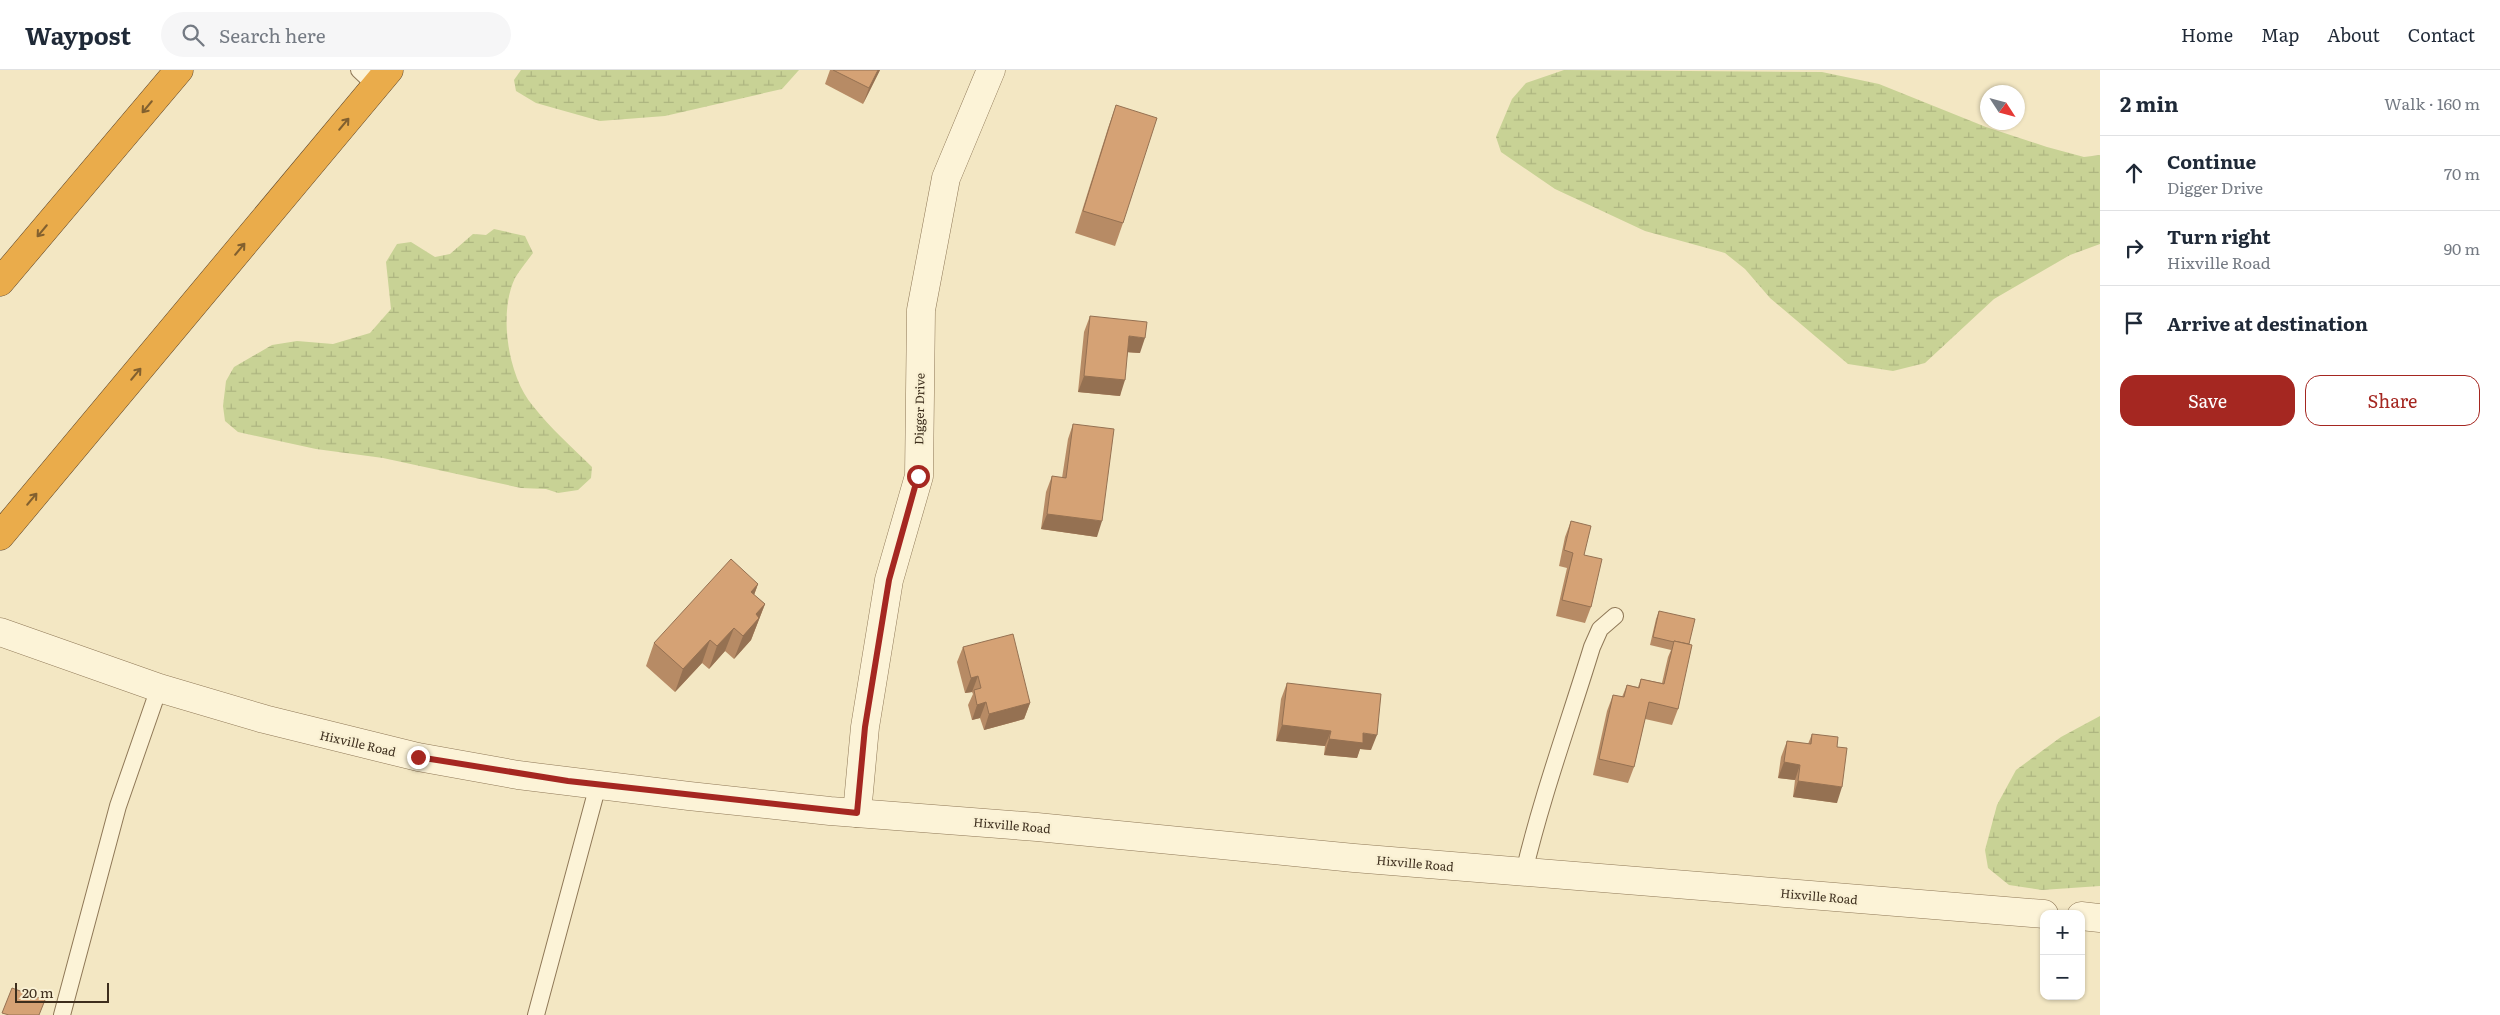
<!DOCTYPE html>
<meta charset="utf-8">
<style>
:root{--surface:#fff;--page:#f6f6f7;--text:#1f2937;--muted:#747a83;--line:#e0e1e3;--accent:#a52721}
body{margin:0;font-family:Literata,serif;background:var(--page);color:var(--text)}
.controls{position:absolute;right:15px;bottom:15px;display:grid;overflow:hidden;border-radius:10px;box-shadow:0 1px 4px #0004}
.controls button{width:45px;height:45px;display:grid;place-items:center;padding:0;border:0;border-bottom:1px solid var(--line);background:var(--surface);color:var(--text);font:25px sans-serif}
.compass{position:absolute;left:1980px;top:15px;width:45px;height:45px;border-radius:50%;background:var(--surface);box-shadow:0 1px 4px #0004;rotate:126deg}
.scale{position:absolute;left:15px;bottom:12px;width:94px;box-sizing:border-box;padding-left:5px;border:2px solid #3d2e1d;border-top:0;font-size:14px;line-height:18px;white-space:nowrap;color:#3d2e1d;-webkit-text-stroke:4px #f9f0d3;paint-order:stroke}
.stop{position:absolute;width:15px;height:15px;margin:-11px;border:4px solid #a52721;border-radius:50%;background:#fff}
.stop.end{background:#a52721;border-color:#fff;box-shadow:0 1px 5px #0008}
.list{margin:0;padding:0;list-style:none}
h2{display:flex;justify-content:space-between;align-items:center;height:65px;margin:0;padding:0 20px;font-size:21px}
h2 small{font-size:16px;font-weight:400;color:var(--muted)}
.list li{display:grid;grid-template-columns:32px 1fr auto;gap:15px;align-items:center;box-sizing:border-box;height:75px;padding:0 20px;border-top:1px solid var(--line)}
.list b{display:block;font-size:19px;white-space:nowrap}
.list p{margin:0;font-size:16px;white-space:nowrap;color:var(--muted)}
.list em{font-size:16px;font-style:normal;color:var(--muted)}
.actions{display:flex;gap:10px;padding:15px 20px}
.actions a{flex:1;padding:11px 0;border:1px solid var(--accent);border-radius:15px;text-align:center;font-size:18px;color:var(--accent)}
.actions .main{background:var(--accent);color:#fff}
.icon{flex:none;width:28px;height:28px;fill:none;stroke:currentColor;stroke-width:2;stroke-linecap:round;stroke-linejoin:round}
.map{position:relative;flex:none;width:2100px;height:945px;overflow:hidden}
header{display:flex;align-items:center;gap:30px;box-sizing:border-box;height:70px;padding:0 25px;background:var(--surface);border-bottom:1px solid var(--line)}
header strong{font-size:24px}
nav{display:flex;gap:28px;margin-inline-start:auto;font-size:18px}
.search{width:350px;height:45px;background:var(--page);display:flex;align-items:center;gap:12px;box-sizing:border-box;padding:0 18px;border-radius:28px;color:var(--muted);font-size:19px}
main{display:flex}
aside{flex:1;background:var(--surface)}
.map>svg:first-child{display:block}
.wetland{fill:url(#wetland-marsh)}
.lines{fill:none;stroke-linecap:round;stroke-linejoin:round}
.service-casing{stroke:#8f7857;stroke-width:18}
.minor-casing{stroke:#8f7857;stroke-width:29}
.tertiary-casing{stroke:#8f7857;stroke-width:29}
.motorway-casing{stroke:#5c452c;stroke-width:29}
.service{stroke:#fcf3d7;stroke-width:16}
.minor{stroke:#fcf3d7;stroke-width:28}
.tertiary{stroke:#fcf3d7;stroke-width:28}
.motorway{stroke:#eaac4b;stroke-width:28}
.wall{fill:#b78b65}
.shaded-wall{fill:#957152}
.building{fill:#d5a275;stroke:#957152}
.oneway{stroke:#82602f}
.route{stroke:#a52721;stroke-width:6}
.labels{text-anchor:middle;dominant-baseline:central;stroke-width:4.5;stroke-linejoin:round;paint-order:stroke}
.street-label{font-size:12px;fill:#3d2e1d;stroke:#f9f0d3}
</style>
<header>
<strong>Waypost</strong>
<div class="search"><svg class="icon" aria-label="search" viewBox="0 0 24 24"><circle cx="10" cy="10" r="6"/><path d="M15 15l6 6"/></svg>Search here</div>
<nav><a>Home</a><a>Map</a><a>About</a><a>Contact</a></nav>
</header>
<main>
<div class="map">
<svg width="2100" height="945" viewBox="0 0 2100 945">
<defs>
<pattern id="wetland-marsh" width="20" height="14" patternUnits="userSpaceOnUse" patternTransform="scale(1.25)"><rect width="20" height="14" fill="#c8d295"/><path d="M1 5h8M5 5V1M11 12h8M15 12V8" fill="none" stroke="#adb580"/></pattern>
</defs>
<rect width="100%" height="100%" fill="#f3e7c3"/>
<g class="wetland">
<path d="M521,0H799L782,19L665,46L600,51L536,33L516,21L514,10Z"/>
<path d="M1564,0L1822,2L1879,14L1986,57L2047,77L2084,87L2100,85V174L2070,185L1994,229L1925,293L1893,301L1848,294L1770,228L1745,199L1725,183L1645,161L1555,119L1501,82L1496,67L1512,29L1526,13Z"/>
<path d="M494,159L525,166L533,183C527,191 520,200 515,208C498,243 508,307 533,336C550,358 572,377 592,397L591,408L578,420L558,423L546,419L521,418L383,388L316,379L238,362L225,351L223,336L226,311L234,297L272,275L297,271L333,274L370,263L391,239L386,192L397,174L411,172L435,187L450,184L473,164L486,165Z"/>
<path d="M2100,646V816L2042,820L2009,815L1988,798L1985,780L1997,735L2016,700L2061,667Z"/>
</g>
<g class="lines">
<defs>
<g id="service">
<path d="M359,0L376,16"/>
<path d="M1524,802C1542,726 1569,652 1592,577L1600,559L1615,546"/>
<path d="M62,945L118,736L159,618"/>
<path d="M536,945L598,715"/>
</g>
<path id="minor" d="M857,743L865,657L889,510L919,406L921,240L946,108L991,0"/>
<g id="tertiary">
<path d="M0,562L159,618L264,649L418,687L518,705L689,726L830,741L1037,757L1354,788L2044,844"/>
<path d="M2081,846L2100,848"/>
</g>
<g id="motorway">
<path d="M0,212L179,0"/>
<path d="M0,466L389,0"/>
</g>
</defs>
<use href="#service" class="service-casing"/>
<use href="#minor" class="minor-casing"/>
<use href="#tertiary" class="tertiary-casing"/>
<use href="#motorway" class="motorway-casing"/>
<use href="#service" class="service"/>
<use href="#minor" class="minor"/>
<use href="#tertiary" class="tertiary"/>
<use href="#motorway" class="motorway"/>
</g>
<g class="wall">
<path d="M830,0H880L863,34L825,14Z"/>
<path d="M1116,35L1123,153L1115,176L1075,163L1108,58Z"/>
<path d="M1090,246L1140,283L1128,282L1120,326L1078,322L1084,262Z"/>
<path d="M1073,354L1097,467L1041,459L1046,422L1052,406L1062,408L1068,369Z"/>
<path d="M1571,451L1584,485L1591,537L1585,553L1556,546L1567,498L1559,496L1565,467Z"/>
<path d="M758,514L754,525L765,534L751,570L734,589L725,581L709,599L702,593L675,622L646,596L654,573Z"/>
<path d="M1659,541L1689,574L1678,639L1672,655L1645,649L1634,697L1628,713L1593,705L1607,641L1613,625L1622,627L1627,615L1638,617L1641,609L1662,613L1668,587L1671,580L1650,575L1656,549Z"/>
<path d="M963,577L1030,633L1024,649L984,660L980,648L972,650L968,635L973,624L972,622L965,623L957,592Z"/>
<path d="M1287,613L1371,680L1360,679L1357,688L1324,685L1325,676L1276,671L1281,629Z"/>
<path d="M1812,664L1837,677V733L1793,727L1795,710L1778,708L1781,687L1787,671L1808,674Z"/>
</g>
<g class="shaded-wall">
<path d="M878,0H880L863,34L869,18Z"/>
<path d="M1129,266L1145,268L1140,283L1123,282Z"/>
<path d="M1084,306L1125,310L1120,326L1078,322Z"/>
<path d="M1047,444L1102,451L1097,467L1041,459Z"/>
<path d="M758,514L750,536L751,522Z"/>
<path d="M765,534L751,570L734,589L743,566L756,544Z"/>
<path d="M734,558L725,581L709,599L717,576Z"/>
<path d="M710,570L702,593L675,622L683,599Z"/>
<path d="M978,606L972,622L965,623L971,608Z"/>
<path d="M986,632L980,648L972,650L977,635Z"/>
<path d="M1030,633L1024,649L984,660L989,644Z"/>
<path d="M1282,655L1331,661L1325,676L1276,671Z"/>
<path d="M1363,663L1377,665L1371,680L1360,679L1357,688L1324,685L1329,669Z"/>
<path d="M1784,692L1800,695L1795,710L1778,708Z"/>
<path d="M1798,711L1842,717L1837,733L1793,727Z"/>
</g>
<g class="building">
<path d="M833,0H878L869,18Z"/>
<path d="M1116,35L1157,48L1123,153L1083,141Z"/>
<path d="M1090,246L1147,252L1145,268L1129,266L1125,310L1084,306Z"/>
<path d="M1073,354L1114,359L1102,451L1047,444L1052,406L1066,408Z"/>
<path d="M1571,451L1591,456L1584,485L1602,489L1591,537L1562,530L1573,483L1564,480Z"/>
<path d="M731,489L758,514L751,522L765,534L756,544L759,548L743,566L734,558L717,576L710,570L683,599L654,573Z"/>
<path d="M1659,541L1695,549L1689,574L1674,571V572L1653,567Z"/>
<path d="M1013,564L1030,633L989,644L986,632L977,635L974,620L981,618L978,606L971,608L963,577Z"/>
<path d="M1674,571L1692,575L1678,639L1649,632L1634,697L1599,689L1613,625L1624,627L1627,615L1639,618L1641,609L1664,614Z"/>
<path d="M1287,613L1381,624L1377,665L1363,663V673L1329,669L1331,661L1282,655Z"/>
<path d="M1812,664L1838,667L1837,677L1847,678L1842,717L1798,711L1800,695L1784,692L1787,671L1811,674Z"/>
<path d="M12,918L45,930L39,945H9L2,943Z"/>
</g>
<defs><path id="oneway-shaft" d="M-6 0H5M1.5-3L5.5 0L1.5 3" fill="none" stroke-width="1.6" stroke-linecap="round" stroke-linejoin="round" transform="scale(1.25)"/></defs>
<g class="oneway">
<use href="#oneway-shaft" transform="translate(147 37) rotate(130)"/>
<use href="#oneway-shaft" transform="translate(344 54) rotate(-50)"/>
<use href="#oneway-shaft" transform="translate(42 161) rotate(130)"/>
<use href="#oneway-shaft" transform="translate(240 179) rotate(-50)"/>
<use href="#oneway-shaft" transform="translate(136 304) rotate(-50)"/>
<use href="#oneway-shaft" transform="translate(32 429) rotate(-50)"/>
</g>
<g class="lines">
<path class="route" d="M418,687L568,711L857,743L865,657L889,510L918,406"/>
</g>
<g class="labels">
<g class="street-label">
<text transform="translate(919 339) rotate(-89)">Digger Drive</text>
<text transform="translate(358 673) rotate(13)">Hixville Road</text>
<text transform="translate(1012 755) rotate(5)">Hixville Road</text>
<text transform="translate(1415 793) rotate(5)">Hixville Road</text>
<text transform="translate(1819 826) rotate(5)">Hixville Road</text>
</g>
</g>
</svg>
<div class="controls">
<button>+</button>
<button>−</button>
</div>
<svg class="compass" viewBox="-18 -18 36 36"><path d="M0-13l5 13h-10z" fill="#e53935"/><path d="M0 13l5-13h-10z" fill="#747a83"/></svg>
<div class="scale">20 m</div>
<div class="stop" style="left:918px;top:406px"></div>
<div class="stop end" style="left:418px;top:687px"></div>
</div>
<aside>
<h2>2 min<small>Walk · 160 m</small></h2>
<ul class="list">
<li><svg class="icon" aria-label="ahead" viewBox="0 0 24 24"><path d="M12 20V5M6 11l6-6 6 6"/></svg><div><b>Continue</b><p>Digger Drive</p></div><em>70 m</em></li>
<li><svg class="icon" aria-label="right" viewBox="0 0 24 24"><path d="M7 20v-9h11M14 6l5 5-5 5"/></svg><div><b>Turn right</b><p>Hixville Road</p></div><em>90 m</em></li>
<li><svg class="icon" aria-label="arrive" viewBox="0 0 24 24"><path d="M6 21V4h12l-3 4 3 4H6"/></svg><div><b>Arrive at destination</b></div></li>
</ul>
<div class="actions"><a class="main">Save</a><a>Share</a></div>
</aside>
</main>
